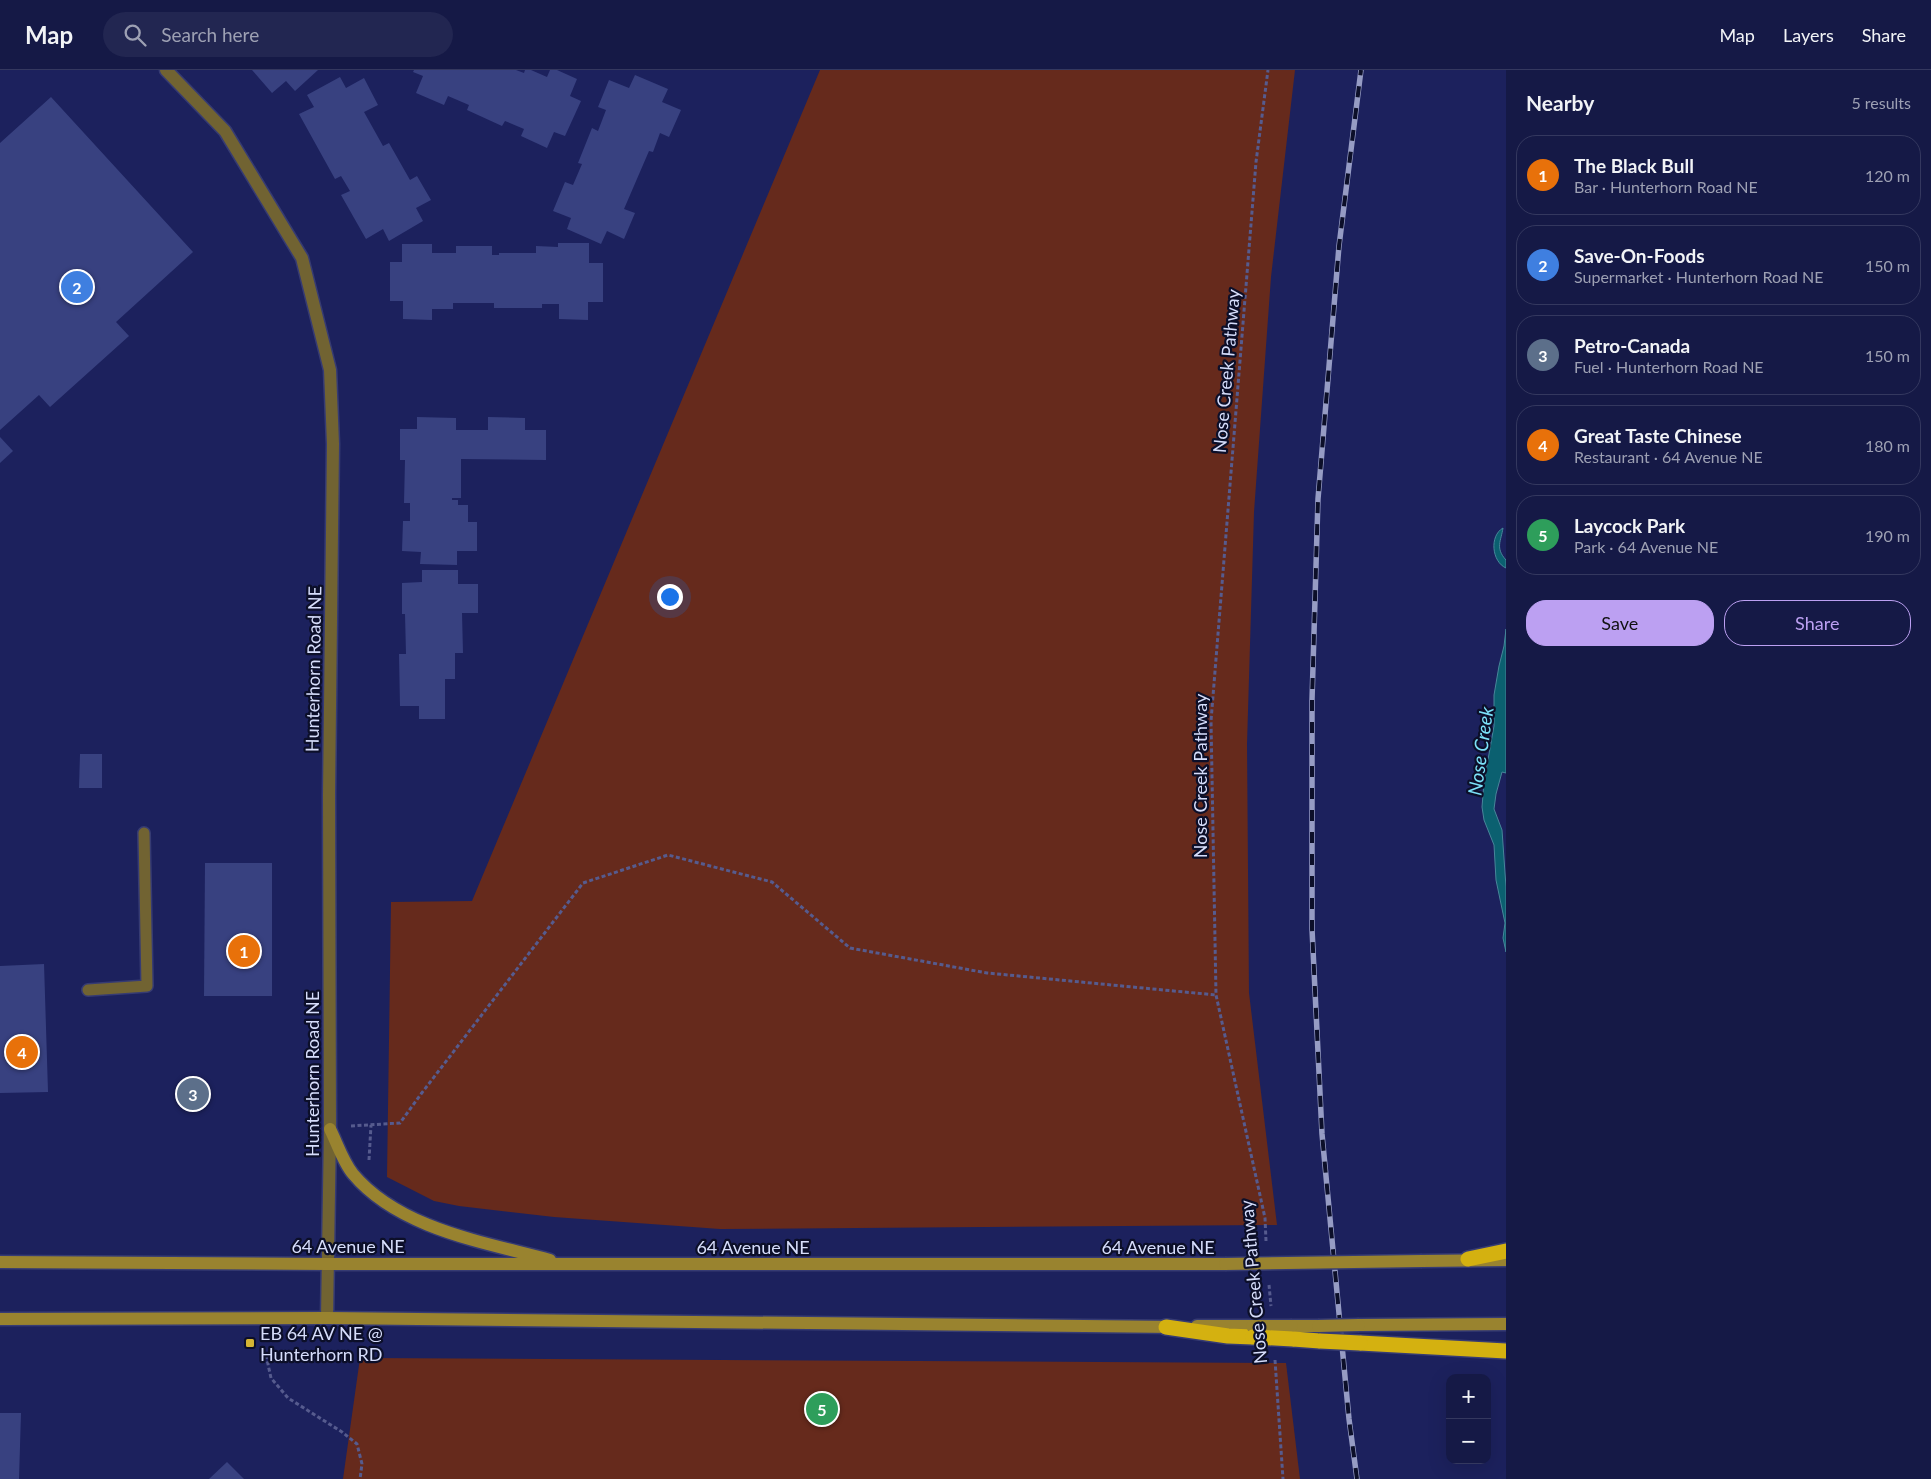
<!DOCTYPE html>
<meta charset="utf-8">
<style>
:root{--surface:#151946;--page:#222651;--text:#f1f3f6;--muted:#9da0b3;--line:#34385f;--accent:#bca0f2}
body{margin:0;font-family:Lato,sans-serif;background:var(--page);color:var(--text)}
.controls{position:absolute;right:15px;bottom:15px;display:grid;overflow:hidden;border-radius:10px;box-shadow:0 5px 20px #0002}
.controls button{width:45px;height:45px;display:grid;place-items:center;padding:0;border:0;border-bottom:1px solid var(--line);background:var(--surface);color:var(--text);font:25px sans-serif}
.you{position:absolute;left:669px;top:526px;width:18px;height:18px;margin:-12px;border:4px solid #fff;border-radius:50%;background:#1a73e8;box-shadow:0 0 0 8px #1a73e833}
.badge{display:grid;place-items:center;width:32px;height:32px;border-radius:50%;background:var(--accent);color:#fff;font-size:16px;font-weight:700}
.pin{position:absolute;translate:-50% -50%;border:2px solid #fff;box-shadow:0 1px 5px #0006}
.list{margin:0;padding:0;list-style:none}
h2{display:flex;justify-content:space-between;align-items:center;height:65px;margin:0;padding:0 20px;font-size:21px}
h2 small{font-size:16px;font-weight:400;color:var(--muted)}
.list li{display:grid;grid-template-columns:32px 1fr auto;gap:15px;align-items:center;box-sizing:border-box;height:80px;margin:0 10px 10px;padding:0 10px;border:1px solid var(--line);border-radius:20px}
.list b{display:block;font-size:19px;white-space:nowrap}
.list p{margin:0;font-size:16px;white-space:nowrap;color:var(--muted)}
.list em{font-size:16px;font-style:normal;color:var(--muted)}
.actions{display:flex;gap:10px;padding:15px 20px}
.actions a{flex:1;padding:11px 0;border:1px solid var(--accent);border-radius:20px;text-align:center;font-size:18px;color:var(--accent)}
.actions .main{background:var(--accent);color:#111}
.icon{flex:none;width:28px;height:28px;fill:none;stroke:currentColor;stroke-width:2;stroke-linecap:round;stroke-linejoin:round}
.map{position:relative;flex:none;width:1506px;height:1409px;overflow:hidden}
header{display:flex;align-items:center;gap:30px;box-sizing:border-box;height:70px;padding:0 25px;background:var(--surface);border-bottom:1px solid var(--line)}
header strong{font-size:24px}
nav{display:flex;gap:28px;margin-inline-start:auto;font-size:18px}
.search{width:350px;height:45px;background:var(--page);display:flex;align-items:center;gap:12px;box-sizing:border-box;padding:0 18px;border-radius:28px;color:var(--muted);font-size:19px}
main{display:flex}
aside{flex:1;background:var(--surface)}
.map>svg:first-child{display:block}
.green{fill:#662a1c}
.water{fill:#0b6070;stroke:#48869a}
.building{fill:#384180}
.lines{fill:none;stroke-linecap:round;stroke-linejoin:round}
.lane-casing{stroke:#363b73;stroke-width:14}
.street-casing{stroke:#363b73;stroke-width:15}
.secondary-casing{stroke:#363b73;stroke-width:15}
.highway-casing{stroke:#363b73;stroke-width:18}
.path{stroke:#565b8e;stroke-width:3;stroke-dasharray:4 2.5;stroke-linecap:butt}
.lane{stroke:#716332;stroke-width:11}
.street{stroke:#716332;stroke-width:12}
.secondary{stroke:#99832f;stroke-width:12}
.highway{stroke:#d4b110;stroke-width:15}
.rail-casing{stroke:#969cc4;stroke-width:5.5}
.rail{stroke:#0c0f29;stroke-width:4;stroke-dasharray:11;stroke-linecap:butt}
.secondary-bridge-casing{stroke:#363b73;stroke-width:15;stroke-linecap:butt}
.highway-bridge-casing{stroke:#363b73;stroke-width:18;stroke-linecap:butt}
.secondary-bridge{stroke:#99832f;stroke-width:12}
.highway-bridge{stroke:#d4b110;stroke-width:15}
.poi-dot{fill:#d5b534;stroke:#0c0f29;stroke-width:2}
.labels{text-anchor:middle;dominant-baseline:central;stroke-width:4.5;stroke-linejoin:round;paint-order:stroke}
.street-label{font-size:18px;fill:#d6ddfb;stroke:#0c0f29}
.poi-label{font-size:18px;fill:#d6ddfb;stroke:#0c0f29;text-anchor:start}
.water-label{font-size:19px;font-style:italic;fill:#7ce2f9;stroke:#0c0f29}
</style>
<header>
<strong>Map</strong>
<div class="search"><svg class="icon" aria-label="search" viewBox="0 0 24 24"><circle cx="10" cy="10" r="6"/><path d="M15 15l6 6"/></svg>Search here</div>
<nav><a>Map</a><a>Layers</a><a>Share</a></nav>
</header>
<main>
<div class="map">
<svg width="1506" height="1409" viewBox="0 0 1506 1409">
<rect width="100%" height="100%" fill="#1c215d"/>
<g class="green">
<path d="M820,0H1295L1271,207L1254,442L1247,674L1249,923L1277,1155L720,1159L554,1147L459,1136L434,1131L387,1107L391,832L472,831Z"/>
<path d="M360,1288L1286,1293L1300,1409H343Z"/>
</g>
<g class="water">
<path d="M1503,458C1501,471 1495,478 1506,490V498C1492,492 1489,466 1503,458Z"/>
<path d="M1506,559V703L1502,702L1496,724L1494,739L1502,760L1506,817V882L1503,868L1505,853L1496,810L1494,775L1484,750L1482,737L1484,712L1494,656V625L1499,596L1504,576Z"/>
</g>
<g class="building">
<path d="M252,0H318L295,21L286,11L272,23Z"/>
<path d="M414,0H516L524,3L525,0H531L547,7L550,0H557L577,9L570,26L581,31L565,66L554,62L547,78L521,66L524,59L505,51L502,56L467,40L469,35L448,26L444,35L416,23L423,6L413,2Z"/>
<path d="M635,5L668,19L662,32L681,40L669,67L660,63L653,82L649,81L624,139L635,143L624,169L607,161L601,174L567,159L571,148L553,141L565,112L573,115L582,94L578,93L592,58L598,61L606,40L598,37L609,10L629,18Z"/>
<path d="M340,7L346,18L364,8L378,35L364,42L383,76L389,73L410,110L417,106L431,130L416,138L423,151L389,171L383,159L366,169L341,125L350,121L341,106L335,109L299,44L314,37L307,25Z"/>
<path d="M51,27L193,182L116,252L129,266L50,337L39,325L0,360V73Z"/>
<path d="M558,173H589V193H603V232H588V250L559,249V234H542V238H494V233H453V239H432V250L403,249V231H390V192H402V174H432V183H456V176H492V185H499V183H536V176L558,177Z"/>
<path d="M417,347L456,348V360H488V347L525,348V360H546V390L461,389V428H452V430H458V435H468V452H477V481H457V495L420,494L421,482L402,481L403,451H410V433H404L405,390H400V359H417Z"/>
<path d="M0,367L13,381L0,393Z"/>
<path d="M422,500H458V514H478V543H462L463,583H455V609H445V649H419V636H400L399,584H406L405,544H402V513L422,512Z"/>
<path d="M80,684H102V718H79Z"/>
<path d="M205,793H272V926H204Z"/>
<path d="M44,894L48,1022L0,1023V896Z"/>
<path d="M0,1343H21L19,1409H0Z"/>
<path d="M227,1392L244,1409H209Z"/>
</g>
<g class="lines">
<defs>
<path id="lane" d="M88,920L147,916L144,763"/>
<path id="street" d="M166,0L225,61L302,188L330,300L333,374L329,725L330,1059L327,1248"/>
<g id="secondary">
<path d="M330,1059C337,1073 343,1092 353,1104C399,1159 484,1172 550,1190"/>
<path d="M1422,1191L1506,1190"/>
<path d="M0,1192L328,1194H1225"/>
<path d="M0,1249L327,1248L1175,1257"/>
<path d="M1359,1255L1506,1254"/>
<path d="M1197,1256H1252"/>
<path d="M1292,1256H1318"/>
</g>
<g id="highway">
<path d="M1468,1189L1506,1181"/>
<path d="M1166,1257L1228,1266L1253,1267"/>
<path d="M1293,1269L1320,1271"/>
<path d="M1360,1273L1506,1281"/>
</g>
</defs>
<use href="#lane" class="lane-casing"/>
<use href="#street" class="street-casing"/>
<use href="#secondary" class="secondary-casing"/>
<use href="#highway" class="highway-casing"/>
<g class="path">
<path d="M351,1056L400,1053L421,1024L583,813L668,785L772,812L850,878L987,903L1216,925"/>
<path d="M369,1090L371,1055"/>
<path d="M1266,1171L1265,1148L1216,925L1211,651L1256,92L1268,0"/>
<path d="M1269,1215L1271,1236"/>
<path d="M266,1285L271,1308L288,1328L342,1362L357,1374L362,1394L360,1409"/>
<path d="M1275,1290L1283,1409"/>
</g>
<use href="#lane" class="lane"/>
<use href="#street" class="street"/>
<use href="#secondary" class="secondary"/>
<use href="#highway" class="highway"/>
<defs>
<path id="rail" d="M1357,1409L1349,1349L1322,1064L1312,859V630L1318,429L1339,176L1361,0"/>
</defs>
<use href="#rail" class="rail-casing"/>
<use href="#rail" class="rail"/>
<defs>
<g id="secondary-bridge">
<path d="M1225,1194L1422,1191"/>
<path d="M1252,1256H1292"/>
<path d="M1318,1256L1359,1255"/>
</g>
<g id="highway-bridge">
<path d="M1253,1267L1293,1269"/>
<path d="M1320,1271L1360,1273"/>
</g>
</defs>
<use href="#secondary-bridge" class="secondary-bridge-casing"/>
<use href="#highway-bridge" class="highway-bridge-casing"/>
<use href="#secondary-bridge" class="secondary-bridge"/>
<use href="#highway-bridge" class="highway-bridge"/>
</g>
<rect class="poi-dot" x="245" y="1268" width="10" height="10" rx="2.5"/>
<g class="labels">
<g class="street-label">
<text transform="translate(1226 301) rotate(-85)">Nose Creek Pathway</text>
<text transform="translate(313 599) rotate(-89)">Hunterhorn Road NE</text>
<text transform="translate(1200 706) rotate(-90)">Nose Creek Pathway</text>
<text transform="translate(312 1004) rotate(-90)">Hunterhorn Road NE</text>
<text x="348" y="1176">64 Avenue NE</text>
<text x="753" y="1177">64 Avenue NE</text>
<text x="1158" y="1177">64 Avenue NE</text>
<text transform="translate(1253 1212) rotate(-95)">Nose Creek Pathway</text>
</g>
<g class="poi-label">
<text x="260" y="1263">EB 64 AV NE @<tspan x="260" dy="21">Hunterhorn RD</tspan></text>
</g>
<g class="water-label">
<text transform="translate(1480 681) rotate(-82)">Nose Creek</text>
</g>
</g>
</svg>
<div class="controls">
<button>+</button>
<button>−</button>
</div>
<div class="you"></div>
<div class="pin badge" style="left:244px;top:881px;background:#e8710a">1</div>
<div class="pin badge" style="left:77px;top:217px;background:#3f7fe0">2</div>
<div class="pin badge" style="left:193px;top:1024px;background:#5c6f8a">3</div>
<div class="pin badge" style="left:22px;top:982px;background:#e8710a">4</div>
<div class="pin badge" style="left:822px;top:1339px;background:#2e9e5b">5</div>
</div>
<aside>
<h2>Nearby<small>5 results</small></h2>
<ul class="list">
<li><span class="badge" style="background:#e8710a">1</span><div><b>The Black Bull</b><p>Bar · Hunterhorn Road NE</p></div><em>120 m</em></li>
<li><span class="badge" style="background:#3f7fe0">2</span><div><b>Save-On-Foods</b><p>Supermarket · Hunterhorn Road NE</p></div><em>150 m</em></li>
<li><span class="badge" style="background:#5c6f8a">3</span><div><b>Petro-Canada</b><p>Fuel · Hunterhorn Road NE</p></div><em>150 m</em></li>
<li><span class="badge" style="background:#e8710a">4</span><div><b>Great Taste Chinese</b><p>Restaurant · 64 Avenue NE</p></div><em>180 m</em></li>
<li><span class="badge" style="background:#2e9e5b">5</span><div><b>Laycock Park</b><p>Park · 64 Avenue NE</p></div><em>190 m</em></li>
</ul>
<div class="actions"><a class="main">Save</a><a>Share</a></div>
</aside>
</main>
